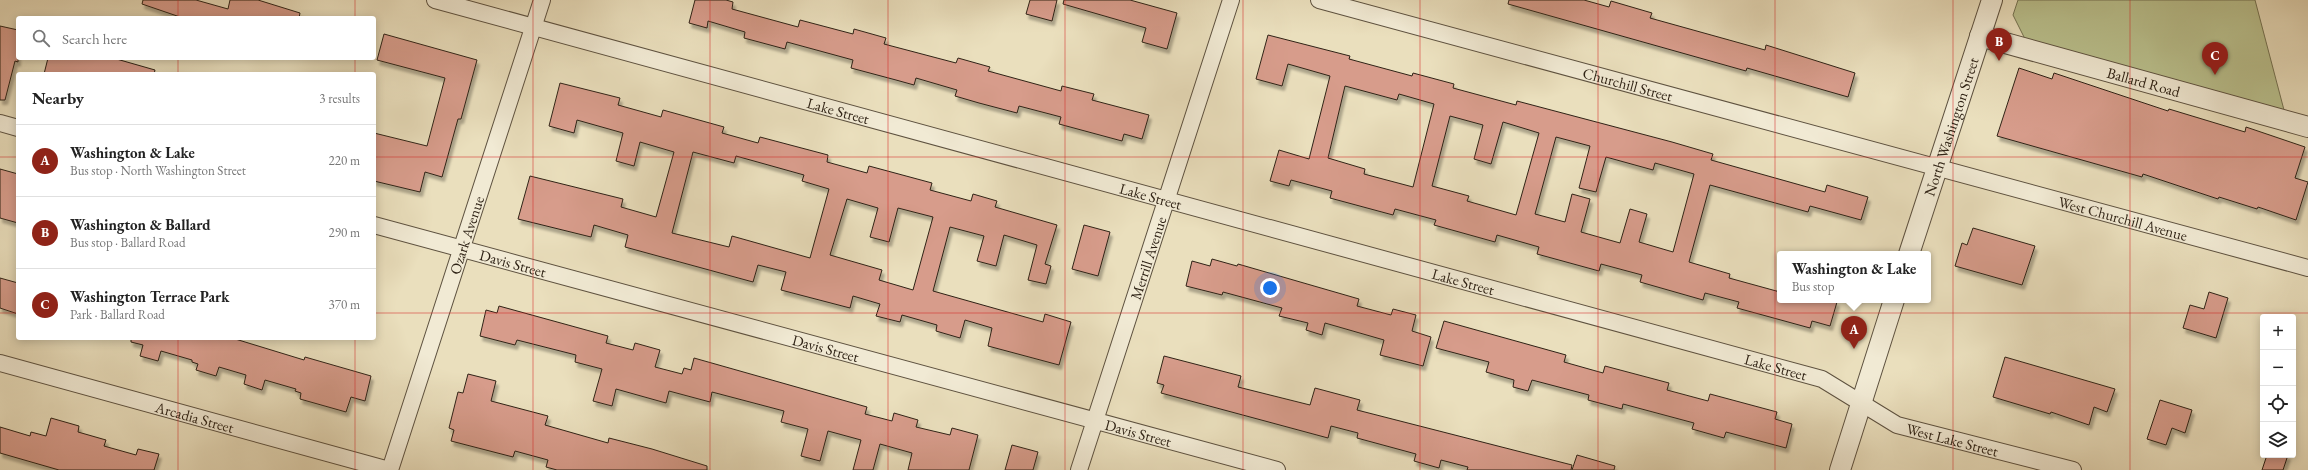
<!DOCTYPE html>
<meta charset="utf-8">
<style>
:root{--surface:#fff;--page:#f2f2f2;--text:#222;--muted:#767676;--line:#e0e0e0;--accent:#8f2418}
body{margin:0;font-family:"EB Garamond",serif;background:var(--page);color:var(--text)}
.controls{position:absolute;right:12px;bottom:12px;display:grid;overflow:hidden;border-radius:4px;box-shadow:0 2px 10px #0003}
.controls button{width:36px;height:36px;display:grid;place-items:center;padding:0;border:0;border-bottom:1px solid var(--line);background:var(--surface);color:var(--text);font:20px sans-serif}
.you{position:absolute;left:1270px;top:288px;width:14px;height:14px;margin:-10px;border:3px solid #fff;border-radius:50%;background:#1a73e8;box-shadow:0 0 0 6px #1a73e833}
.badge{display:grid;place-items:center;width:26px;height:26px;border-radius:50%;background:var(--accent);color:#fff;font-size:13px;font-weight:700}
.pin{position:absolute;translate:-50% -33px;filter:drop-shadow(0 1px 2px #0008)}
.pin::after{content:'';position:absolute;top:21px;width:14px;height:12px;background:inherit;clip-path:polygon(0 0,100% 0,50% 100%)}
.popup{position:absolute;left:1777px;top:251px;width:154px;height:52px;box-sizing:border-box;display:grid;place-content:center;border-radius:4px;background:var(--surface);filter:drop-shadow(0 1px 3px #0005);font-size:13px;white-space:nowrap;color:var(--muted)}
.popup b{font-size:15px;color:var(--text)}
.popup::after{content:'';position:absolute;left:50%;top:100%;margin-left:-8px;border:8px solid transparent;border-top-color:var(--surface)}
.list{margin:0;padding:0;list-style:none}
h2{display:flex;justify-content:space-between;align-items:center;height:52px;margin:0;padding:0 16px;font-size:17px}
h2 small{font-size:13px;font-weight:400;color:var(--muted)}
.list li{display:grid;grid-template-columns:26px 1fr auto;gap:12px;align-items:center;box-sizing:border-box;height:72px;padding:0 16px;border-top:1px solid var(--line)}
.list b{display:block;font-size:15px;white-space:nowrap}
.list p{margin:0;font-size:13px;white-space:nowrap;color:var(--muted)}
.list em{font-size:13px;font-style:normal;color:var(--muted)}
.icon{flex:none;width:22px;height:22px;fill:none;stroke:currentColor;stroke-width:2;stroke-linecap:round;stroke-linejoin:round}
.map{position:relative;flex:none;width:2308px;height:470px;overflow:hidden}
.search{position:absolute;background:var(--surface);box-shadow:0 2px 10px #0003;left:16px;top:16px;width:360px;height:44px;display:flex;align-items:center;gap:10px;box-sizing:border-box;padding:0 14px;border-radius:4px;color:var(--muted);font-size:15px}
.panel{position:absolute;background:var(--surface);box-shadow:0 2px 10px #0003;left:16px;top:72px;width:360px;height:268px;border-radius:4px}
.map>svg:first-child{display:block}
.green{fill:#bac18e;stroke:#747252}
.building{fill:#d79c8b;stroke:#2f2316;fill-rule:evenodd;filter:url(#shadow)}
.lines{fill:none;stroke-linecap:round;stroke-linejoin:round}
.minor-casing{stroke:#5e5240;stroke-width:18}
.tertiary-casing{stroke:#5e5240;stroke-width:22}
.minor{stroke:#f1ead4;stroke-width:16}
.tertiary{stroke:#f1ead4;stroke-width:20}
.grid{fill:none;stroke:#d62828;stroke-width:1;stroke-opacity:0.55}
.labels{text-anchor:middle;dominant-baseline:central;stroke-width:3.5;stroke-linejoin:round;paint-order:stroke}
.street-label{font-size:15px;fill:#2f2316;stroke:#f1ead4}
</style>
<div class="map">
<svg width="2308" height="470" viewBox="0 0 2308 470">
<defs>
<filter id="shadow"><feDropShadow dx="2.5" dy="4.5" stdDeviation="1" flood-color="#0004"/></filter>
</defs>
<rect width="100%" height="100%" fill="#eadfbd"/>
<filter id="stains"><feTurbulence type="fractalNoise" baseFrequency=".005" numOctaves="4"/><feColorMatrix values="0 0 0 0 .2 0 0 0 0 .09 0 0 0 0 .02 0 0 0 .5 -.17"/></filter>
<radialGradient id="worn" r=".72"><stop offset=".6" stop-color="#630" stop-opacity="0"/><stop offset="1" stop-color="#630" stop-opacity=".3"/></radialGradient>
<path class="green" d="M2018,0H2255L2284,110L2025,39L2013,15Z"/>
<g class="building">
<path d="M143,0H196L228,9L230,0H258L300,13L299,18H183L142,4Z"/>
<path d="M695,0H726L733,2L732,9L798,27L800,20L853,34L854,29L886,38L884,44L956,63L958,58L990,67L988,71L1061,91L1062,86L1094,94L1092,100L1149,115L1142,139L1124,134L1122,141L1059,124L1061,117L1019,106L1017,113L979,103L955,96L957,90L916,78L914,85L896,80L851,68L853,60L787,42L785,49L744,38L745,32L708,21L707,28L689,23Z"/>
<path d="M1030,0H1057L1052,21L1026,14Z"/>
<path d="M1064,0H1130L1177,13L1167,49L1142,42L1146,28L1063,4Z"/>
<path d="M1509,0H1584L1609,7L1611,1L1652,13L1650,18L1765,50L1766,45L1855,73L1848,97L1747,68L1746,71L1508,4Z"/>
<path d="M0,26L18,30V62L15,61L5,100H0Z"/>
<path d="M384,34L477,60L461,119H458L442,177L425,172L420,192L374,181V133L427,146L445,78L377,60Z"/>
<path d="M1268,35L1350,56L1349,59L1412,76L1413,73L1454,84L1453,88L1516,105L1517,101L1672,142L1713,154L1711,160L1825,192L1827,185L1868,197L1861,220L1810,206L1808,212L1710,185L1689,262L1730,274L1729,278L1780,292V300H1828L1837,302L1830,326L1812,321L1810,328L1737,308L1739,302L1705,293L1703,300L1640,282L1642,275L1601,264L1599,271L1537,254L1539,247L1497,235L1495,242L1434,225L1436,220L1395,209L1393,215L1330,198L1332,191L1291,180L1289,186L1270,181L1279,150L1309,159L1330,76L1288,64L1282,86L1256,79ZM1345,86L1397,100L1399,94L1434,104L1413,187L1364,174L1365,169L1328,158ZM1450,116L1483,125L1474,159L1491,164L1503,122L1539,133L1516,215L1467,201L1469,196L1432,186ZM1556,137L1590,146L1579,188L1596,192L1606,157L1653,170L1655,163L1694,174L1673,252L1639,242L1647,214L1630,209L1620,243L1581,232L1590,199L1572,194L1565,222L1535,214Z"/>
<path d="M48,58H113L155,70L154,74H44Z"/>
<path d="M2019,68L2052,79L2054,73L2168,111L2169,109L2245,132L2246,127L2305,147L2295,178L2308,182L2296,220L2258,207L2257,209L2219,197L2218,199L2143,174L2142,177L1997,136Z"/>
<path d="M560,83L620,98L618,105L661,117L663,110L724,127L722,133L758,143L760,137L828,155L827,162L867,173L869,166L932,183L930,190L971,201L973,194L997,201L995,207L1057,225L1045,264L1051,266L1046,284L1028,280L1037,245L1004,235L996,266L977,261L984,236L950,227L933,291L1043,322L1045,314L1071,322L1059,365L988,346L992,328L965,320L960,338L936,331L937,325L902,315L900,322L876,316L880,304L853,296L850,308L781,290L786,272L758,265L753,282L625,247L628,235L594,225L591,237L518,219L530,176L623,199L621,207L656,217L674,152L640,142L634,166L616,161L623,133L577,120L574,133L549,126ZM693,152L734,163L736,156L804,175L802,181L829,189L810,258L732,236L729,247L672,233ZM847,199L878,208L870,237L889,242L898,208L933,217L913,290L879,280L882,270L830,255Z"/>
<path d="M0,169L18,174V223L0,218Z"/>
<path d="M1084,225L1110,232L1098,276L1072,269Z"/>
<path d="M1973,228L2035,246L2022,285L1955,266L1962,243L1967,245Z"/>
<path d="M1212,259L1237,266L1238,264L1359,299L1357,306L1391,315L1393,309L1416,315L1412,331L1431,337L1423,366L1380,355L1384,340L1325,323L1322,335L1306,330L1308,323L1279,316L1282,308L1223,292L1222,295L1186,286L1192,261L1210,266Z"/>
<path d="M0,278L18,283V314L0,308Z"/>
<path d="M2209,292L2228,298L2216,338L2183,328L2190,305L2204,309Z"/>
<path d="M499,306L608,336L606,343L633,350L635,343L660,350L655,367L682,374L684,368L691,370L694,358L867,407L865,414L892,421L894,413L918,420L916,427L950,435L952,428L978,435L969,470H908L912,453L880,444L873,470H853L861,440L828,431L820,461L801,456L808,429L781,422L784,411L712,392L710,402L669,391L666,403L616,389L612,406L593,401L602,369L575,362L576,355L517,340L515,345L480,336L486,310L497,313Z"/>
<path d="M1444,321L1566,355L1564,362L1603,373L1605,366L1669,383L1667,390L1708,401L1710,394L1777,412L1775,419L1792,424L1786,448L1726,432L1724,438L1692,429L1694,423L1623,404L1622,409L1588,400L1589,395L1532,380L1528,391L1513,387L1514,380L1486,372L1489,362L1436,348Z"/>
<path d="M131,338H232L304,360L305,357L371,376L365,401L351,397L346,412L300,399L301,393L295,391L296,389L265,380L262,390L244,384L246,375L219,367L216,376L196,370L198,364L192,362V360L161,351L158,361L140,356L143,345L131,342Z"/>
<path d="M1164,356L1241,376L1238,387L1310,405L1315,388L1360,400L1357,410L1572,465L1571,470H1467L1468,467L1441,460L1439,468L1414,461L1416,454L1357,438L1358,433L1331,426L1328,438L1161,393L1164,385L1157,383Z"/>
<path d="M2005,357L2115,389L2107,412L2094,407L2089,425L2051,412L2050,414L1993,397Z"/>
<path d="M468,374L496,381L491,401L548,416L545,425L608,443L609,438L652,449L707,466V470H557L546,467L548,460L515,451L513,457L451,441L454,430L449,428L458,392L463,393Z"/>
<path d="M2160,400L2192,410L2185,433L2172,428L2166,445L2147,439Z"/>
<path d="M51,418L79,426L78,432L106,440L104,446L136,455L138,449L159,454L154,470H59L0,453V427L30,436L31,432L46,436Z"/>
<path d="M1012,445L1038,452L1033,470H1005Z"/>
<path d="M1577,455L1615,466L1614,470H1572Z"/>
<path d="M2267,455H2288L2283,470H2262Z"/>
</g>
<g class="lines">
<defs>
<g id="minor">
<path id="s1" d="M435,0L1822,379L1897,425L2073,470"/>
<path id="s2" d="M1319,0L2308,268"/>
<path d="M0,123L18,128"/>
<path id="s3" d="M374,225L1277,470"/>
<path id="s4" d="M0,363L389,470"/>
<path id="s5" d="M390,470L542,0"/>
<path id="s6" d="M1079,470L1231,0"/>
</g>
<g id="tertiary">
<path id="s7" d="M1980,36L2308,127"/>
<path id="s8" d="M1909,254L1992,0"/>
<path d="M1840,470L1894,300"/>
</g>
</defs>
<use href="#minor" class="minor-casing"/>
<use href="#tertiary" class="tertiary-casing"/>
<use href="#minor" class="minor"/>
<use href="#tertiary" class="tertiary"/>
</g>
<path class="grid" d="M178,0V18M355,0V18M533,0V470M710,0V470M888,0V470M1065,0V470M1243,0V470M1420,0V470M1598,0V470M1775,0V470M1953,0V470M2130,0V470M178,58V74M355,58V74M0,157H18M374,157H2308M0,313H18M374,313H2308M178,338V470M355,338V470"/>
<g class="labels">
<g class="street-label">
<text stroke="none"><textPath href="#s7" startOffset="170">Ballard Road</textPath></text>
<text stroke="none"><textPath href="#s2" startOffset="320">Churchill Street</textPath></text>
<text stroke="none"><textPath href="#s1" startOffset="418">Lake Street</textPath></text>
<text stroke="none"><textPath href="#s8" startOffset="134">North Washington Street</textPath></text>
<text stroke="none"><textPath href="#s1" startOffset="742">Lake Street</textPath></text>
<text stroke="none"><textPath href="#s2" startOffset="833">West Churchill Avenue</textPath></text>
<text stroke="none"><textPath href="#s5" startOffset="247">Ozark Avenue</textPath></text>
<text stroke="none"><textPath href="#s6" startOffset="223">Merrill Avenue</textPath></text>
<text stroke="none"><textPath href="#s3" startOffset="144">Davis Street</textPath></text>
<text stroke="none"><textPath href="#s1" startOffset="1066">Lake Street</textPath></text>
<text stroke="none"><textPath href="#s3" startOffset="468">Davis Street</textPath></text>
<text stroke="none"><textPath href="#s1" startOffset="1390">Lake Street</textPath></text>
<text stroke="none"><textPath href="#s4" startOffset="202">Arcadia Street</textPath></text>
<text stroke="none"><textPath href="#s3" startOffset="792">Davis Street</textPath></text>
<text stroke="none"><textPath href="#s1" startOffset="1583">West Lake Street</textPath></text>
</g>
</g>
<rect width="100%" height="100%" filter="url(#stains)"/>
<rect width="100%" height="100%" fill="url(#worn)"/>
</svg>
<div class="controls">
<button>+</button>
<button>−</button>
<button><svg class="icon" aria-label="locate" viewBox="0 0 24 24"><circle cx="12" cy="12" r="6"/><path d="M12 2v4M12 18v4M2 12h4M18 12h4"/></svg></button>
<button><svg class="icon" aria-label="layers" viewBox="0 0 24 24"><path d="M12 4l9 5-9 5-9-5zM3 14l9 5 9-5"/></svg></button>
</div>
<div class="you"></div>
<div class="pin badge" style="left:1854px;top:349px">A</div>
<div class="popup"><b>Washington &amp; Lake</b>Bus stop</div>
<div class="pin badge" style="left:1999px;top:61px">B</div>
<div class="pin badge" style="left:2215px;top:75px">C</div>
<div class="search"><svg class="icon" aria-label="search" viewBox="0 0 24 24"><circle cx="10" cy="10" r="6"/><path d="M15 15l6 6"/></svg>Search here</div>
<section class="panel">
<h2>Nearby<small>3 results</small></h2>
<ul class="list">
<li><span class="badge">A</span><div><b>Washington &amp; Lake</b><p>Bus stop · North Washington Street</p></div><em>220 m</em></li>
<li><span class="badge">B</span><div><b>Washington &amp; Ballard</b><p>Bus stop · Ballard Road</p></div><em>290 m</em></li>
<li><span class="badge">C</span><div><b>Washington Terrace Park</b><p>Park · Ballard Road</p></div><em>370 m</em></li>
</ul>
</section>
</div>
